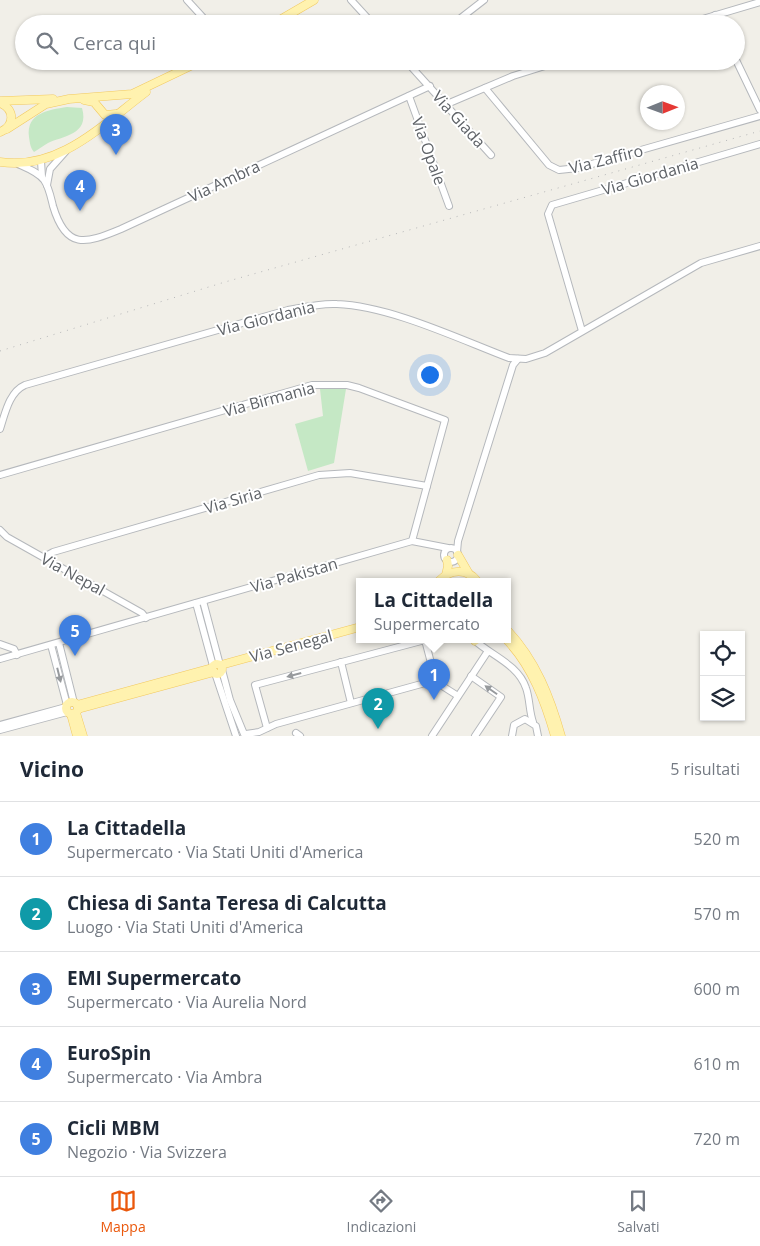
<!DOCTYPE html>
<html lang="it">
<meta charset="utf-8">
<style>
:root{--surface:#fff;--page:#f6f6f7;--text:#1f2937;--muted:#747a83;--line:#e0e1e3;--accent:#ea580c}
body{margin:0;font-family:"Open Sans",sans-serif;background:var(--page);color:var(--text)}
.controls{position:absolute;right:15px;bottom:15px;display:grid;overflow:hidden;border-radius:0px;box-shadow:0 1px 4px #0004}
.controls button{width:45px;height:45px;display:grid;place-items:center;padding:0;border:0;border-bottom:1px solid var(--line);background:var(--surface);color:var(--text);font:25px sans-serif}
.compass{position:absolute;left:640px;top:85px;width:45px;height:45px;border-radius:50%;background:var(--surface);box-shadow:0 1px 4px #0004;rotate:89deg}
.you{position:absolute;left:429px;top:374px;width:18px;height:18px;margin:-12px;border:4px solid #fff;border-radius:50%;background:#1a73e8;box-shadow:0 0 0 8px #1a73e833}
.badge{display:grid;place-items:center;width:32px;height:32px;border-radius:50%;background:var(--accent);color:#fff;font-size:16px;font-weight:700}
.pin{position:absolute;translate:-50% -41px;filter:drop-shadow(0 1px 2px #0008)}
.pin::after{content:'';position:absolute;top:26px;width:18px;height:15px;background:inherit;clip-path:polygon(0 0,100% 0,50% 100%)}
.popup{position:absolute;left:356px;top:578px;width:155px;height:65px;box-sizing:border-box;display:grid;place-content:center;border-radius:0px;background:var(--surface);filter:drop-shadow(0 1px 4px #0005);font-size:16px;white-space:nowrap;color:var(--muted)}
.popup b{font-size:19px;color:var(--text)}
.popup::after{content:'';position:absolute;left:50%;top:100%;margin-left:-10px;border:10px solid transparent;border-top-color:var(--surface)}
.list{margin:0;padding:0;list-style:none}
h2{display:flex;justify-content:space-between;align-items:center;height:65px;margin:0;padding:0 20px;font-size:21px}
h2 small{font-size:16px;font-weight:400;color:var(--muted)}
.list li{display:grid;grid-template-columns:32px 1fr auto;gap:15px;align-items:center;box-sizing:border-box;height:75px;padding:0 20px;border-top:1px solid var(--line)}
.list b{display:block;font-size:19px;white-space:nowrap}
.list p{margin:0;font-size:16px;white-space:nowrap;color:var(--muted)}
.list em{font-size:16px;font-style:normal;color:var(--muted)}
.icon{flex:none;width:28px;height:28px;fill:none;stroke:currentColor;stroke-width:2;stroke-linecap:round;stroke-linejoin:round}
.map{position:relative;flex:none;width:760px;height:736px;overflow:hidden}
.search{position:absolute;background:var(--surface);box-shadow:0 1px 4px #0004;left:15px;right:15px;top:15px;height:55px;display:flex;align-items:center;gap:12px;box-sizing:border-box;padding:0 18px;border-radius:28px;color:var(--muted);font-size:19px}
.sheet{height:440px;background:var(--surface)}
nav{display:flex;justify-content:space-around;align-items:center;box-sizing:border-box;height:70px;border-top:1px solid var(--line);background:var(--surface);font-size:14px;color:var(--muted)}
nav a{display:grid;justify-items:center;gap:2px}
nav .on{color:var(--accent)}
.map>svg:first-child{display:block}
.green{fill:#c5e8c5}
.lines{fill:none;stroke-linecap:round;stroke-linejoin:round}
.minor-casing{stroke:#b5b8bc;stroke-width:8}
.major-casing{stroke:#f2c960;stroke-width:9}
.minor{stroke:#fff;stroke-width:6}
.major{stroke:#fff2af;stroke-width:8}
.rail{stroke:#b6b7b8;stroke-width:1;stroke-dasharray:1 6;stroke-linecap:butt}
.oneway{fill:#979a9d}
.labels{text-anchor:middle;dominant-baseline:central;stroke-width:4;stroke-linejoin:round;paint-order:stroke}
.street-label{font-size:16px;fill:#5f6368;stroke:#fff}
</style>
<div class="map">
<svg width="760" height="736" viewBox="0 0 760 736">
<rect width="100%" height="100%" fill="#f1efe8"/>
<g class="green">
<path d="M67,107L82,108C90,135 62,136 48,143C43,146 39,149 34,152C30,147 30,143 29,137C26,113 48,110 67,107Z"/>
<path d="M320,389H346L334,463L308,471L295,424L323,416Z"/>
</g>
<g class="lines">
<defs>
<g id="minor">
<path d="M187,0L209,24"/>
<path d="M351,0L373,24"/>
<path d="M715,15L720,24"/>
<path d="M453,24L484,0"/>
<path d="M686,24L760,2"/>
<path d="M736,60L760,110"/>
<path d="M406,61L491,155"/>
<path d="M485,88L549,165L559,170L578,168L760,116"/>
<path d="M409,96L449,206"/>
<path d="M447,104L513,76L561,61"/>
<path d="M41,161L42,177"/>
<path d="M18,164C27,168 38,172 44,180C49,187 51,198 53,206C66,250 85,244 121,229L430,86"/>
<path d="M47,185L50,169L66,151"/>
<path d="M582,331L548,214L552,205L760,144"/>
<path d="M0,429C5,414 9,392 25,385L288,310C304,307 321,303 337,304C390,306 459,339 509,358L526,359L545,353L701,263L760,246"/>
<path d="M0,475L312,385H347L359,388L445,420L412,541"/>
<path d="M0,530L7,537L142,613L146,618"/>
<circle cx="451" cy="555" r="7"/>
<path d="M457,552L458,541L513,365L518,359"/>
<path d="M44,557L53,552L319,475L350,473L427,486"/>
<path d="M203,601L220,665"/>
<path d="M196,603L213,666"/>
<path d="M473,639C490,655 518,664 526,688C530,699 529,711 533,722"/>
<path d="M59,643L74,703"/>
<path d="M0,644L14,649L17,655"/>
<path d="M51,645L67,705"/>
<path d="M0,659L412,541L448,548"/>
<path d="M341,662L351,703"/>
<path d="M222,670L230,700L244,734"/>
<path d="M215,673L236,736"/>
<path d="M471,676L501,697L475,736"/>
<path d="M0,725L66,707"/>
<path d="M267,728L255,685L425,640L436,682"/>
<path d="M0,730L67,712"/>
<path d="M296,733L300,736"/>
<path d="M246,734L259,732L276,724L425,683L436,682L458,696"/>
<path d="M432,736L488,651"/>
<path d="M512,736L514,725L525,719L536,726L538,736"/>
</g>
<g id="major">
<path d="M273,24L314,0"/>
<path d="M84,100L94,102L105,115L116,114"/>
<path d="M0,101L53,99"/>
<path d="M0,103C15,109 15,126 0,132"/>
<path d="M7,129L46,104L69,99L132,94L201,61"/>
<path d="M0,162C59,171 102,125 146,92"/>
<path d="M458,555L469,574"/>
<path d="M446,575L448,566L447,560"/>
<path d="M439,581C450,569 467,568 477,581"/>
<path d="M508,631C536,661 550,697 561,736"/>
<path d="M474,639L475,641"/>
<path d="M506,639C532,666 545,701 555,736"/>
<circle cx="217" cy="669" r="5"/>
<path d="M221,665L360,627"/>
<circle cx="72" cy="708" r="6"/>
<path d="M77,705L212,668"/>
<path d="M78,709L214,672"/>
<path d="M76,713L83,736"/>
<path d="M71,714L77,736"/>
</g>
</defs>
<use href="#minor" class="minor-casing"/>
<use href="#major" class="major-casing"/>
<use href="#minor" class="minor"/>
<use href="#major" class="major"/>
<path class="rail" d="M0,351L225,282L760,131"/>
</g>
<defs><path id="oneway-solid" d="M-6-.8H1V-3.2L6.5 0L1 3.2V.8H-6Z" transform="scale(1.25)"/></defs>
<g class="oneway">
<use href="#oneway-solid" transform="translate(59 675) rotate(76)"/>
<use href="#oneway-solid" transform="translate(294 675) rotate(165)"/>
<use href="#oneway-solid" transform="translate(491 690) rotate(-145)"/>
</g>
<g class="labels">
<g class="street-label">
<text transform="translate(459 119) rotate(48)">Via Giada</text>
<text transform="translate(429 151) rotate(70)">Via Opale</text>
<text transform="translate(606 159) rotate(-14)">Via Zaffiro</text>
<text transform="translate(650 176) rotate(-16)">Via Giordania</text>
<text transform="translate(224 181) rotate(-25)">Via Ambra</text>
<text transform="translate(266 318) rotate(-14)">Via Giordania</text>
<text transform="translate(269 399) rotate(-15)">Via Birmania</text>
<text transform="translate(233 500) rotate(-16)">Via Siria</text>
<text transform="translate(73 574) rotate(29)">Via Nepal</text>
<text transform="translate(294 575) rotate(-16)">Via Pakistan</text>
<text transform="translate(291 646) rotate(-15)">Via Senegal</text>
</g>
</g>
</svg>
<div class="controls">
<button><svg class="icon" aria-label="locate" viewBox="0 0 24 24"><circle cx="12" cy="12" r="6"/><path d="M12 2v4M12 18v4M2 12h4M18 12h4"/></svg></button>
<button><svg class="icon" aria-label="layers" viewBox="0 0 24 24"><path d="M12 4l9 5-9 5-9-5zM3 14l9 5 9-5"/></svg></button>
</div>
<svg class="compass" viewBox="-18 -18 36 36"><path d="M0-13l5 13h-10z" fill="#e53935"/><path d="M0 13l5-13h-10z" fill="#747a83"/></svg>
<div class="you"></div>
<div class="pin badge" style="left:434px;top:700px;background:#3f7fe0">1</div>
<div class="popup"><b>La Cittadella</b>Supermercato</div>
<div class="pin badge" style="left:378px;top:729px;background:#0f9aa8">2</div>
<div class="pin badge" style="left:116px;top:155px;background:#3f7fe0">3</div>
<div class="pin badge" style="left:80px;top:211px;background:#3f7fe0">4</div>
<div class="pin badge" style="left:75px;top:656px;background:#3f7fe0">5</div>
<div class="search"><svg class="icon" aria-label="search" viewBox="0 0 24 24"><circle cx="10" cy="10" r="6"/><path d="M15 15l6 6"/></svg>Cerca qui</div>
</div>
<section class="sheet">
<h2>Vicino<small>5 risultati</small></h2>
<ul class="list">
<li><span class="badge" style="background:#3f7fe0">1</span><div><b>La Cittadella</b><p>Supermercato · Via Stati Uniti d'America</p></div><em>520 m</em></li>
<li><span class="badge" style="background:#0f9aa8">2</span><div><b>Chiesa di Santa Teresa di Calcutta</b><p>Luogo · Via Stati Uniti d'America</p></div><em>570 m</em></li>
<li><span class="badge" style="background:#3f7fe0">3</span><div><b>EMI Supermercato</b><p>Supermercato · Via Aurelia Nord</p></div><em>600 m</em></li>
<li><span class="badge" style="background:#3f7fe0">4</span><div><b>EuroSpin</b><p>Supermercato · Via Ambra</p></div><em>610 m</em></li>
<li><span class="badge" style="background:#3f7fe0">5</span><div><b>Cicli MBM</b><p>Negozio · Via Svizzera</p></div><em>720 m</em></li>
</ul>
</section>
<nav>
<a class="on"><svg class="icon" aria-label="map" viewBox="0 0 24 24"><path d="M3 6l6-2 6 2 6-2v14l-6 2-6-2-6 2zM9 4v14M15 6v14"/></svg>Mappa</a>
<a><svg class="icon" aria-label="directions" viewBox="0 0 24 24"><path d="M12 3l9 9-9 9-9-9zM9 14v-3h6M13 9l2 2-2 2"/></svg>Indicazioni</a>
<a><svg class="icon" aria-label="saved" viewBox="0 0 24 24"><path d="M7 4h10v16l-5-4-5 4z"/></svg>Salvati</a>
</nav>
